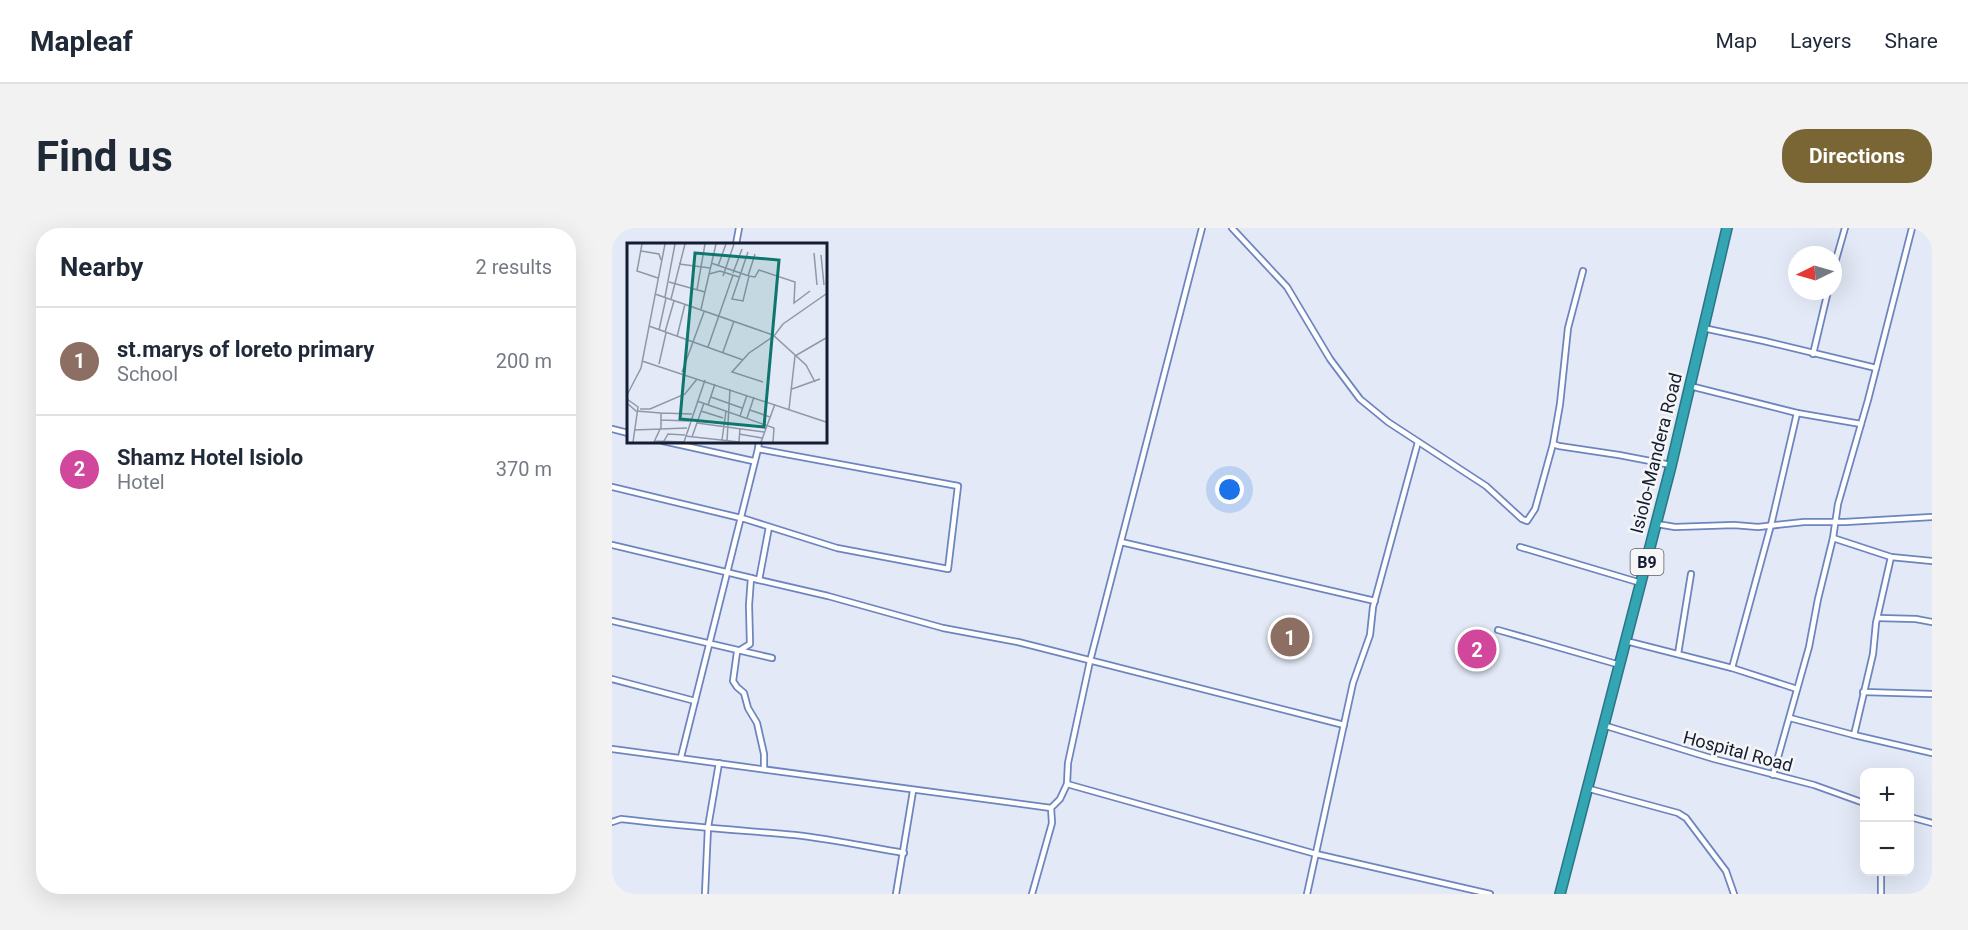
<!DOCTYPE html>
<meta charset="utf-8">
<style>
:root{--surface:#fff;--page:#f2f2f3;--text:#1f2937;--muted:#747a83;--line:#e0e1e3;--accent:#7a6534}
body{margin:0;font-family:Roboto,sans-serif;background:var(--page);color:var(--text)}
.controls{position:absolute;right:18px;bottom:18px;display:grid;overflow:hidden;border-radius:12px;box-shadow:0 6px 24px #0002}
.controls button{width:54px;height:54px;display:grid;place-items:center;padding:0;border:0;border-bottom:2px solid var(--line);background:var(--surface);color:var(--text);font:30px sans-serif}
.compass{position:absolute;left:1176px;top:18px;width:54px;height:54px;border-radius:50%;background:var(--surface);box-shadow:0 6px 24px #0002;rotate:265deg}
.you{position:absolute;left:618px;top:262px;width:21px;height:21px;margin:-15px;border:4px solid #fff;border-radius:50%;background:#1a73e8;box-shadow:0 0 0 9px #1a73e833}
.badge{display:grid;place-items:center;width:39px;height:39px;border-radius:50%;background:var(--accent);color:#fff;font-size:20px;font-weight:700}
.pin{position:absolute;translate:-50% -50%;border:3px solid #fff;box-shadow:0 2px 6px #0006}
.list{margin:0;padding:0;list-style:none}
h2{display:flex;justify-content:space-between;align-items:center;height:78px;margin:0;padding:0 24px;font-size:26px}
h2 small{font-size:20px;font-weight:400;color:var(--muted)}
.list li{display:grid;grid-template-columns:39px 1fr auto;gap:18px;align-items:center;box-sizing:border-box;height:108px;padding:0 24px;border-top:2px solid var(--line)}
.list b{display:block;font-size:22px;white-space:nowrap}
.list p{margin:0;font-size:20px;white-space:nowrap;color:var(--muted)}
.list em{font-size:20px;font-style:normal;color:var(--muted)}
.map{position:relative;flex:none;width:1320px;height:666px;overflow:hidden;border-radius:24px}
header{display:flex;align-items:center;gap:36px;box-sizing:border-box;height:84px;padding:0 30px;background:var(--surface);border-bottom:2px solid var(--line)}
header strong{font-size:28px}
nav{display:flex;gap:33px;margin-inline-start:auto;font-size:21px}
.intro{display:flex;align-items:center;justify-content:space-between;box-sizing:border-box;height:144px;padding:0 36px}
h1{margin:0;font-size:42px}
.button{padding:15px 27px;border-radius:24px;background:var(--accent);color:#fff;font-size:21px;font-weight:700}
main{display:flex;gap:36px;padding:0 36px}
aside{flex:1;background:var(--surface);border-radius:24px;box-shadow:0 6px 24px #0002}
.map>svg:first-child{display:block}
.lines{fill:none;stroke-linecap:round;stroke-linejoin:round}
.street-casing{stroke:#6d85bf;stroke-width:8}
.highway-casing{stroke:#297586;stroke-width:12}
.street{stroke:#fff;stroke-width:4.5}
.highway{stroke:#34a5b2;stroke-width:9}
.labels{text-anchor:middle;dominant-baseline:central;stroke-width:5;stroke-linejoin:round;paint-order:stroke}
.shield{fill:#f6f6f6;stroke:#585e6e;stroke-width:1.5}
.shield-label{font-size:16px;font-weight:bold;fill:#141d34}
.street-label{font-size:18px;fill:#141d34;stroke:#f6f6f6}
.inset-road{fill:none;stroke:#9097a8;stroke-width:1.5}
.view{fill:#0f766e;fill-opacity:0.15;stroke:#0f766e;stroke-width:3}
.inset-edge{fill:none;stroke:#141d34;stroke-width:3}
</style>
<header>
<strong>Mapleaf</strong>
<nav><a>Map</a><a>Layers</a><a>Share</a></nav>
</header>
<div class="intro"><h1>Find us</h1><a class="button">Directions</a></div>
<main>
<aside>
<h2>Nearby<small>2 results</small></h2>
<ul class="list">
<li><span class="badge" style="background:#8d6e63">1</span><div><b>st.marys of loreto primary</b><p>School</p></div><em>200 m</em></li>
<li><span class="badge" style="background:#d1479c">2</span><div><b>Shamz Hotel Isiolo</b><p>Hotel</p></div><em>370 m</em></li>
</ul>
</aside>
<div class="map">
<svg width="1320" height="666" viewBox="0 0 1320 666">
<rect width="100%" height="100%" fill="#e3e9f6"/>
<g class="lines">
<defs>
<g id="street">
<path d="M620,0L675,59L718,131L748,171L776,194L874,258L910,291L915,293L923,281L941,216L948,176L956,100L971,43"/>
<path d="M124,16L127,0"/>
<path d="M1221,42L1233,0"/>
<path d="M1091,100L1152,113L1264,140"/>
<path d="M1201,126L1216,63"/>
<path d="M1078,158L1185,185L1249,196"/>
<path d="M0,201L16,205"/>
<path d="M51,213L141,233"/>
<path d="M941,216L947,218L1007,227L1059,237"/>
<path d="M0,259L133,291L225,320L336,341L346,258L146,221L147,213"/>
<path d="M1045,296L1063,299L1122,297L1146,299L1192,294H1233L1320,289"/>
<path d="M1221,310L1279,329L1320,333"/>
<path d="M509,314L763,373"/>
<path d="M0,317L139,350"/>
<path d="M908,319L1029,355"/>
<path d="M147,352L216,368L331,400L406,414L732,497"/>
<path d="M1266,390L1304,391L1320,394"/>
<path d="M0,393L160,430"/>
<path d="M886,402L1008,437"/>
<path d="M1014,413L1120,440L1185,461"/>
<path d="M1066,426L1079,346"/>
<path d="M1120,440L1159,297L1185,185"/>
<path d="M0,451L83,473"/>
<path d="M1251,464L1320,466"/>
<path d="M1178,490L1242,507L1320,525"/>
<path d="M991,497L1102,531L1202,557L1252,575"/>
<path d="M1242,507L1261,426L1264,395L1279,329"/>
<path d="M0,521L439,580"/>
<path d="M69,529L146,221"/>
<path d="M152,541V526L145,495L136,480L132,465L125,459L121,453L125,424L138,416L137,377L139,350L147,352L157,299"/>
<path d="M1161,547L1197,419L1206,371L1221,310L1226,276L1256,172L1300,0"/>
<path d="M455,556L704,626L878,666"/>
<path d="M974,560L1066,585L1074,590L1114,643L1122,666"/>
<path d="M1298,589L1320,595"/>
<path d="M0,594L9,591C67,598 125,602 183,607C219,611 256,619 292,625"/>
<path d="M1269,644V666"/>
<path d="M93,666L96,599L107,535"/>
<path d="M284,666L301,563"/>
<path d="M420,666L440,595L439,580L448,571L455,556L456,535L478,433L590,0"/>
<path d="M695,666L741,455L758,407L761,379L806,214"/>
</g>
<path id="highway" d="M948,666L1059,238L1115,0"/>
</defs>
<use href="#street" class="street-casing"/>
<use href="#highway" class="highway-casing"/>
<use href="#street" class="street"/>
<use href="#highway" class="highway"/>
</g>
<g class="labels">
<rect class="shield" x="1018.5" y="321" width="33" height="26" rx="4.5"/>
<g class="shield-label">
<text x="1035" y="334">B9</text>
</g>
<g class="street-label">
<text transform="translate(1044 225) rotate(-76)">Isiolo-Mandera Road</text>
<text transform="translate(1126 523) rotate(15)">Hospital Road</text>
</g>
</g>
<g transform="translate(15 15)">
<rect width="200" height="200" fill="#e3e9f6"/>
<path class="inset-road" d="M15,1L10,28L31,35M14,8L32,11L34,17M121,9L105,56L116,58L122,33L128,34L132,27L168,39L167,60L183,48M187,10L190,42M194,12L197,42M84,20L122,33M52,21L83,25M91,23L99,1M106,30L115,6M82,31L93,28L112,34M96,33L107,1M121,33L128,11M42,39L78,49M70,47L78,1M28,51L146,92L179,122L188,139M38,54L48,1M44,56L58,1M74,66L89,1M22,83L116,117M32,87L39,55M38,89L47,58M50,94L58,61M81,104L106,32M96,109L107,78M15,118L199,179M32,121L39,90M55,129L77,69M136,139L105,129L122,110L147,93L156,81L199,51M165,146L193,136M0,152L14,125L38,1M84,154L115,165M0,156L11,164L6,199M70,158L147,185L146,199M1,161L9,168L34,170M81,162L88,141M13,166H23L58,151L70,136M162,166L168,113L199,95M123,167L143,174M74,168L96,175M113,173L120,152M120,175L127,154M34,177L62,178M70,180L137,189M7,187L60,185M112,191L135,195M58,193L112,199L113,185M65,194L77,160M95,197L99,168M28,198L57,199M37,198L41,191L58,192M100,198L103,146M27,199L34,184V170L65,171M57,199L78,137M134,199L148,161"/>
<path class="view" d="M68,10L152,17L137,184L53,176Z"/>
<rect width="200" height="200" class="inset-edge"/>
</g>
</svg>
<div class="controls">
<button>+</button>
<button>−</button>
</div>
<svg class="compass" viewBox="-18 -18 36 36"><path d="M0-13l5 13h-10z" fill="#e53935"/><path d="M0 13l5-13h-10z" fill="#747a83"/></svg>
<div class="you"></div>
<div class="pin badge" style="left:678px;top:409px;background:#8d6e63">1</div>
<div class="pin badge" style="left:865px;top:421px;background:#d1479c">2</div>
</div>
</main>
